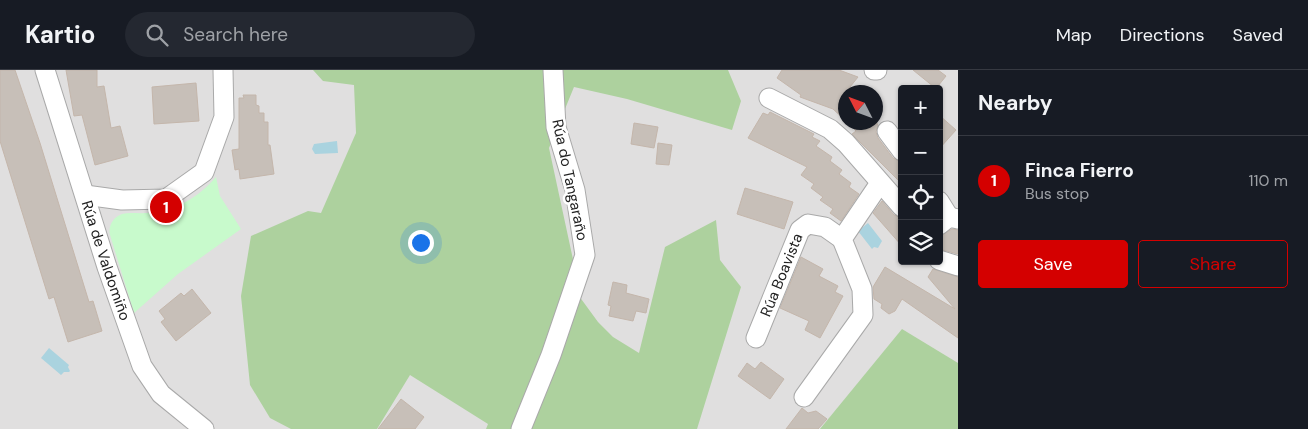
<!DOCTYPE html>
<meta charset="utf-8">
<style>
:root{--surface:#171b24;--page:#242831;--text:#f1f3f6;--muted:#9ea1a6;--line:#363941;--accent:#d40000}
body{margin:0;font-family:"DM Sans",sans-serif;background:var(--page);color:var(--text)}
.controls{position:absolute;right:15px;top:15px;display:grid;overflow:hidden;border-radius:5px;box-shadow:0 1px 4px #0004}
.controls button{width:45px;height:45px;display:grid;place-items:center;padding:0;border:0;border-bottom:1px solid var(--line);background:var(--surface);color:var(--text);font:25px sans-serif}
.compass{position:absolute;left:838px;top:15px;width:45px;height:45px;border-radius:50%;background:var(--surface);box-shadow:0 1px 4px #0004;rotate:312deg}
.you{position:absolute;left:420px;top:172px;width:18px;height:18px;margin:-12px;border:4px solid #fff;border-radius:50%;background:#1a73e8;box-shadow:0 0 0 8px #1a73e833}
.badge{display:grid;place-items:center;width:32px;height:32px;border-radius:50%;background:var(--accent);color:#fff;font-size:16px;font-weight:700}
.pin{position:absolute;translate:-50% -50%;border:2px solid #fff;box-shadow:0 1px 5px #0006}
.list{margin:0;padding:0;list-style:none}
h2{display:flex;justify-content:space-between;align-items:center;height:65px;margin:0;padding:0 20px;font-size:21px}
h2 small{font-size:16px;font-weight:400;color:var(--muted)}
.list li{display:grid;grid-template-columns:32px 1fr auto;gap:15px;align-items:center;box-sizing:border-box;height:90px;padding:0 20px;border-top:1px solid var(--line)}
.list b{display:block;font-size:19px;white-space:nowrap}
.list p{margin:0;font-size:16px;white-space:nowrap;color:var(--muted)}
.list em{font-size:16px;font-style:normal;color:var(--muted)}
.actions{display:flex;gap:10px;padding:15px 20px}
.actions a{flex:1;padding:11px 0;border:1px solid var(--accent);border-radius:5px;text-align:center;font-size:18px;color:var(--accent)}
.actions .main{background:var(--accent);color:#fff}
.icon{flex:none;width:28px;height:28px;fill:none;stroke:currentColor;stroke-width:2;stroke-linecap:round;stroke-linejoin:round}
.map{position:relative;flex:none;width:958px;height:359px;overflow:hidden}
header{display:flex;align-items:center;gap:30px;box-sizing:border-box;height:70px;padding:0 25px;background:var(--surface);border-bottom:1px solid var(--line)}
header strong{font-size:24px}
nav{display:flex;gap:28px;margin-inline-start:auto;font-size:18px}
.search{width:350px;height:45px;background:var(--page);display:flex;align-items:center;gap:12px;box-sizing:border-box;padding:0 18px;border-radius:28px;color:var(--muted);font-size:19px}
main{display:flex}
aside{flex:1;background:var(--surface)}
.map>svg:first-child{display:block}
.residential{fill:#e0dfdf;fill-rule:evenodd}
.forest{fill:#add19e}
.park{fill:#c8facc}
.water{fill:#aad3df}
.building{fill:#c7bfb8;stroke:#c4b6ab}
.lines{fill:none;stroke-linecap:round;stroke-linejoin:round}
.street-casing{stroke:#a9a9a9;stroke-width:21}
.street{stroke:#fff;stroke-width:19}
.labels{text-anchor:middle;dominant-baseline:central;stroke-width:5;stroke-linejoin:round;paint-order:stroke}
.street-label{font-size:15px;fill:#222;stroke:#fff}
</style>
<header>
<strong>Kartio</strong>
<div class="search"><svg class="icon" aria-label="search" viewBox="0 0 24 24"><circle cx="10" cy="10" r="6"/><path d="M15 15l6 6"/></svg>Search here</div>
<nav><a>Map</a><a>Directions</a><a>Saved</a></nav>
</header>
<main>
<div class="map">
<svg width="958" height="359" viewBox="0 0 958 359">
<rect width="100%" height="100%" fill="#f2efe9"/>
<path class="residential" d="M0,0H958V359H0ZM902,19H939V191H902ZM846,22H876V52H846Z"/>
<g class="forest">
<path d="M313,0H728L741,31L732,60L627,29L574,17L549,78L574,194L579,226L598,252L613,267L639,283L665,177L716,150L720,190L741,217L697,359H486L488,354L410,305L377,359H291L270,348L250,315L241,226L251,166L308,141L321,143L356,63L354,15L323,11Z"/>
<path d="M902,259L958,293V359H820Z"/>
</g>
<path class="park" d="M216,107L220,126L241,159L178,204L134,243L110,165C108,156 113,147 122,144C130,142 138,144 146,143C174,142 198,128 216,107Z"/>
<g class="water">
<path d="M337,71L338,83L315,84L312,79L314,74Z"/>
<path d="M868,153L882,171L878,178L874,177L872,179L858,161Z"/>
<path d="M49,278L69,295L68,297L70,301L69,302H64L61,305L41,288Z"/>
</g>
<g class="building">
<path d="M0,0H15L40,73L89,232L93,231L102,261L68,272L54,227L49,229L0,71Z"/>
<path d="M66,0H97V17L104,16L111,58L120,56L128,86L95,95L82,45L74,46Z"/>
<path d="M782,0H839L858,7L846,22V51L833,39L800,27L801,25L777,8Z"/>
<path d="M913,0H938L946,6L938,16L934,17Z"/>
<path d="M196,13L199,51L154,54L152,17Z"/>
<path d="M243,25H256V35L259,36V43H264V52H268V75H270L274,104L240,109L239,99L235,100L232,80L239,79V28H244Z"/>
<path d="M770,42L814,64L812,67L820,71L816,76L832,87L830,91L842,100L839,104L851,113L849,117L859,124L841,151L830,143L833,139L820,130L823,127L811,118L814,114L801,105L807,97L748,68L763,43L768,45Z"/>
<path d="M939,45L956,60L939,79Z"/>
<path d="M847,52H876L878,55L876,62L878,68L893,88L902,92V114L852,64L856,61Z"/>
<path d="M634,53L658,57L654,78L631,74Z"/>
<path d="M658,73L672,75L669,95L656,94Z"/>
<path d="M745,118L793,132L784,159L737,144Z"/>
<path d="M882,131L894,145L902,148V176L873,143Z"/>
<path d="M952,159L958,160V184L939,179L940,166Z"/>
<path d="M801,187L823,199L819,206L838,216L835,222L843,226L820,268L805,260L809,251L780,238Z"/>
<path d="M885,197L955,239L928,207L933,199L958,207V268L902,229L895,241L889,244L881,238L882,234L874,229L873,217Z"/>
<path d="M613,212L627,215L626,223L649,229L646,243L636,241L633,251L609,246L611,236L608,235Z"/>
<path d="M192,219L211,243L176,271L161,252L165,249L159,241L181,223L184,226Z"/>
<path d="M761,292L784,309L770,329L738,306L747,293L755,299Z"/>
<path d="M401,329L424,347L415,359H378Z"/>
<path d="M802,338L808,343L816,341L827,349L818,359H786Z"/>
</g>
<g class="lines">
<defs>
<g id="street">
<path id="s1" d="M45,0L107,197L142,296L161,324L204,359"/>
<path d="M874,0H877"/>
<path d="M769,28L830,59L846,73L902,137"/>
<path d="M887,61L902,81"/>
<path d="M85,125L122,130L166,129L204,102L224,47L223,0"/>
<path d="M939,131L949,147"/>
<path d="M939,155L949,147L958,149"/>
<path d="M939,190L958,196"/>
<path id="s2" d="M756,268L800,160L808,154L825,157L842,169"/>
<path d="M804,327L863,245L862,219L842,169L880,113"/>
<path d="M521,359L551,285L585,185L575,120L556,57L553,0"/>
</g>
</defs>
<use href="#street" class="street-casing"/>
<use href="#street" class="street"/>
</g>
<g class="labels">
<g class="street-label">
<text transform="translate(570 110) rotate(78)">Rúa do Tangaraño</text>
<text stroke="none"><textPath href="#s1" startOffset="200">Rúa de Valdomiño</textPath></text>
<text stroke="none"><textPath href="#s2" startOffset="68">Rúa Boavista</textPath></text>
</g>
</g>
</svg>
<div class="controls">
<button>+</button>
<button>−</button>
<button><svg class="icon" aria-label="locate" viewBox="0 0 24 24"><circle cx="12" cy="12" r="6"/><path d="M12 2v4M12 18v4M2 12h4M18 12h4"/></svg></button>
<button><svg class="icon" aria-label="layers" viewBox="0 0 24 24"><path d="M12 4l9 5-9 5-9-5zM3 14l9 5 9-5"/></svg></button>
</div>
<svg class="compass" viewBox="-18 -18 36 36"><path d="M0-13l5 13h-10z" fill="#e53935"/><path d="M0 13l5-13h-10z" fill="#9ea1a6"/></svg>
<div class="you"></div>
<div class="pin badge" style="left:166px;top:137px">1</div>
</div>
<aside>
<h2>Nearby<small></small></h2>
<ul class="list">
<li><span class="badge">1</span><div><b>Finca Fierro</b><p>Bus stop</p></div><em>110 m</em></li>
</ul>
<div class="actions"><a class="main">Save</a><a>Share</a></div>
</aside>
</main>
